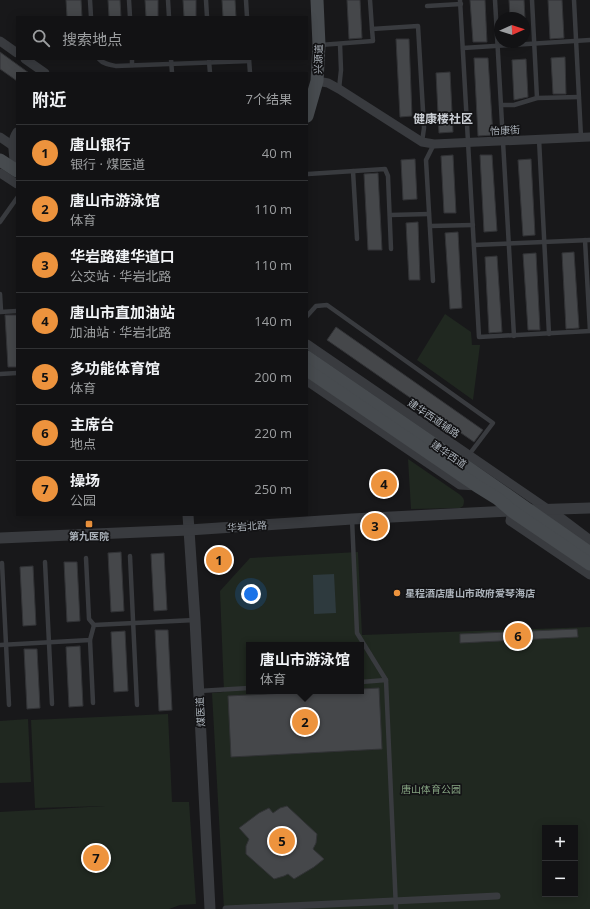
<!DOCTYPE html>
<html lang="zh">
<meta charset="utf-8">
<style>
:root{--surface:#121214;--page:#1f2022;--text:#f1f3f6;--muted:#9c9ea0;--line:#313234;--accent:#ed933d}
body{margin:0;font-family:"Open Sans","Noto Sans SC",sans-serif;background:var(--page);color:var(--text)}
.controls{position:absolute;right:12px;bottom:12px;display:grid;overflow:hidden;border-radius:0px;box-shadow:0 2px 10px #0003}
.controls button{width:36px;height:36px;display:grid;place-items:center;padding:0;border:0;border-bottom:1px solid var(--line);background:var(--surface);color:var(--text);font:20px sans-serif}
.compass{position:absolute;left:494px;top:12px;width:36px;height:36px;border-radius:50%;background:var(--surface);box-shadow:0 2px 10px #0003;rotate:87deg}
.you{position:absolute;left:251px;top:594px;width:14px;height:14px;margin:-10px;border:3px solid #fff;border-radius:50%;background:#1a73e8;box-shadow:0 0 0 6px #1a73e833}
.badge{display:grid;place-items:center;width:26px;height:26px;border-radius:50%;background:var(--accent);color:#111;font-size:13px;font-weight:700}
.pin{position:absolute;translate:-50% -50%;border:2px solid #fff;box-shadow:0 1px 4px #0006}
.popup{position:absolute;left:246px;top:642px;width:118px;height:52px;box-sizing:border-box;display:grid;place-content:center;border-radius:0px;background:var(--surface);filter:drop-shadow(0 1px 3px #0005);font-size:13px;white-space:nowrap;color:var(--muted)}
.popup b{font-size:15px;color:var(--text)}
.popup::after{content:'';position:absolute;left:50%;top:100%;margin-left:-8px;border:8px solid transparent;border-top-color:var(--surface)}
.list{margin:0;padding:0;list-style:none}
h2{display:flex;justify-content:space-between;align-items:center;height:52px;margin:0;padding:0 16px;font-size:17px}
h2 small{font-size:13px;font-weight:400;color:var(--muted)}
.list li{display:grid;grid-template-columns:26px 1fr auto;gap:12px;align-items:center;box-sizing:border-box;height:56px;padding:0 16px;border-top:1px solid var(--line)}
.list b{display:block;font-size:15px;white-space:nowrap}
.list p{margin:0;font-size:13px;white-space:nowrap;color:var(--muted)}
.list em{font-size:13px;font-style:normal;color:var(--muted)}
.icon{flex:none;width:22px;height:22px;fill:none;stroke:currentColor;stroke-width:2;stroke-linecap:round;stroke-linejoin:round}
.map{position:relative;flex:none;width:590px;height:909px;overflow:hidden}
.search{position:absolute;background:var(--surface);box-shadow:0 2px 10px #0003;left:16px;top:16px;width:292px;height:44px;display:flex;align-items:center;gap:10px;box-sizing:border-box;padding:0 14px;border-radius:0px;color:var(--muted);font-size:15px}
.panel{position:absolute;background:var(--surface);box-shadow:0 2px 10px #0003;left:16px;top:72px;width:292px;height:444px;border-radius:0px}
.map>svg:first-child{display:block}
.green{fill:#202820;fill-rule:evenodd}
.water{fill:#2e3a3e}
.building{fill:#45474a;stroke:#323336}
.lines{fill:none;stroke-linecap:round;stroke-linejoin:round}
.service{stroke:#393b3f;stroke-width:4.5}
.pedestrian{stroke:#393b3f;stroke-width:7}
.minor{stroke:#393b3f;stroke-width:9}
.tertiary{stroke:#393b3f;stroke-width:11}
.secondary{stroke:#474b4f;stroke-width:13}
.poi-dot{fill:#ed933d;stroke:#131315;stroke-width:1.5}
.labels{text-anchor:middle;dominant-baseline:central;stroke-width:3.5;stroke-linejoin:round;paint-order:stroke}
.street-label{font-size:10px;fill:#abb2ba;stroke:#131315}
.poi-label{font-size:10px;font-weight:bold;fill:#abb2ba;stroke:#131315}
.park-label{font-size:10px;fill:#86a482;stroke:#131315}
.quarter-label{font-size:12px;font-weight:bold;fill:#ccd0d6;stroke:#131315}
</style>
<div class="map">
<svg width="590" height="909" viewBox="0 0 590 909">
<rect width="100%" height="100%" fill="#18181a"/>
<g class="green">
<path d="M445,314L471,332L472,345H480L473,400L417,360Z"/>
<path d="M408,459L459,494C464,498 465,500 463,506L460,508L411,509Z"/>
<path d="M358,552L362,635L590,627V909H224L212,693L224,692L220,591L250,558ZM249,645H361V691H249ZM545,828H575V894H545Z"/>
<path d="M168,714L172,802H189L196,904L180,905L169,909H0V812L106,806L35,808L31,720Z"/>
<path d="M28,719L31,782L0,783V721Z"/>
</g>
<path class="water" d="M334,574L336,613L314,614L313,575Z"/>
<g class="building">
<path d="M66,0H81L82,17H67Z"/>
<path d="M108,0H120L121,17H109Z"/>
<path d="M145,0H158V17H146Z"/>
<path d="M183,0H196V17H184Z"/>
<path d="M222,0H235L236,17H223Z"/>
<path d="M347,0H360L362,38L349,39Z"/>
<path d="M470,0H485L487,42H473Z"/>
<path d="M509,0H524L525,18H510Z"/>
<path d="M548,0H562L564,38L550,39Z"/>
<path d="M396,39H409L412,116L400,117Z"/>
<path d="M0,52L29,73H17V81L0,69Z"/>
<path d="M565,57L566,94H553L551,58Z"/>
<path d="M474,58H488L493,135L478,136Z"/>
<path d="M526,59L528,97L514,100L512,60Z"/>
<path d="M450,72L453,132L439,133L436,73Z"/>
<path d="M453,155L456,213H444L441,156Z"/>
<path d="M480,155H492L497,231L484,232Z"/>
<path d="M415,159L417,199L403,200L401,160Z"/>
<path d="M531,159L535,235L523,236L518,160Z"/>
<path d="M378,173L382,250H368L364,174Z"/>
<path d="M418,222L420,280H409L406,223Z"/>
<path d="M458,232L462,308L450,309L445,233Z"/>
<path d="M574,252L579,328L566,329L562,253Z"/>
<path d="M536,253L540,330H528L523,254Z"/>
<path d="M497,256L502,332L489,333L485,257Z"/>
<path d="M5,315H17V367H8Z"/>
<path d="M336,327L483,430L474,442L327,340Z"/>
<path d="M121,552L124,611L111,612L108,553Z"/>
<path d="M164,553L167,610L154,611L151,554Z"/>
<path d="M64,562H77L80,621L67,622Z"/>
<path d="M33,566L36,625L23,626L20,567Z"/>
<path d="M577,629L578,637L460,643V634Z"/>
<path d="M155,630H168L172,710L159,711Z"/>
<path d="M125,631L128,691L114,692L111,632Z"/>
<path d="M80,646L83,706L69,707L66,647Z"/>
<path d="M24,649H37L40,708L27,709Z"/>
<path d="M379,688L382,749L231,757L228,696L324,691H361V689Z"/>
<path d="M287,806L317,834L316,843L313,849L324,859L314,867L294,879L288,874L284,876L274,879L246,854V846L249,839L239,828L259,813L269,808L273,813L280,808Z"/>
</g>
<g class="lines">
<g class="service">
<path d="M90,0L91,17"/>
<path d="M129,0L130,17"/>
<path d="M168,0L169,17"/>
<path d="M206,0L207,17"/>
<path d="M246,0L247,17"/>
<path d="M370,0L372,29L418,26L424,128L422,142"/>
<path d="M460,0L479,337L590,331"/>
<path d="M495,0L514,336"/>
<path d="M532,0L537,98"/>
<path d="M574,0L581,137"/>
<path d="M427,6L461,4"/>
<path d="M320,45L373,41L372,29"/>
<path d="M463,48L590,40"/>
<path d="M99,59C103,64 110,65 116,66L249,61"/>
<path d="M132,59V65"/>
<path d="M171,59L172,73"/>
<path d="M249,59L250,73"/>
<path d="M209,61L210,73"/>
<path d="M339,89L341,70L340,44"/>
<path d="M501,105H514L537,98L579,97"/>
<path d="M539,139L549,334"/>
<path d="M353,171L357,239"/>
<path d="M308,174L385,169L388,176L391,249"/>
<path d="M390,215L429,214"/>
<path d="M0,222L17,198"/>
<path d="M430,226L473,225"/>
<path d="M585,240L590,331"/>
<path d="M474,245L590,240"/>
<path d="M433,281L426,160L434,144"/>
<path d="M0,294L1,311"/>
<path d="M0,312L17,311"/>
<path d="M307,316L316,306L327,305L493,423L468,456"/>
<path d="M0,374L17,373"/>
<path d="M352,519L357,633L386,680"/>
<path d="M130,556L137,705"/>
<path d="M86,558L89,619L94,625"/>
<path d="M45,562L52,704"/>
<path d="M2,563L9,705"/>
<path d="M90,640L93,703"/>
<path d="M0,645L90,640L94,625L195,620"/>
<path d="M361,682L386,680L396,909"/>
<path d="M199,691L249,688"/>
</g>
<path class="pedestrian" d="M226,909L497,896"/>
<g class="minor">
<path d="M0,41L17,53"/>
<path d="M25,59L45,73"/>
<path d="M317,81L328,83L339,89L422,142L434,144L590,137"/>
<path d="M0,137L16,148"/>
<path d="M14,159C13,149 11,141 17,132"/>
<path d="M0,173L17,184"/>
<path d="M307,344L549,510"/>
<path d="M307,381L460,485L477,486"/>
<path d="M512,511L510,521L590,575"/>
</g>
<g class="tertiary">
<path d="M549,510L590,541"/>
<path d="M188,515L195,620L210,909"/>
<path d="M0,538L189,530L352,519L529,510L590,508"/>
</g>
<g class="secondary">
<path d="M307,116L317,81L319,45L317,0"/>
<path d="M0,160L17,171"/>
<path d="M307,357L463,464L590,553"/>
<path d="M307,370L477,486L498,499L512,511L590,564"/>
</g>
</g>
<g class="poi-dot">
<rect x="85" y="520" width="8" height="8" rx="2"/>
<circle cx="397" cy="593" r="4"/>
</g>
<g class="labels">
<g class="street-label">
<text transform="translate(318 59) rotate(-88)">兴源道</text>
<text transform="translate(505 130) rotate(-3)">怡康街</text>
<text transform="translate(434 418) rotate(34)">建华西道辅路</text>
<text transform="translate(449 454) rotate(34)">建华西道</text>
<text transform="translate(247 526) rotate(-4)">华岩北路</text>
<text transform="translate(200 712) rotate(-93)">煤医道</text>
</g>
<g class="poi-label">
<text x="89" y="536">第九医院</text>
<text x="405" y="593" text-anchor="start">星程酒店唐山市政府爱琴海店</text>
</g>
<g class="park-label">
<text x="431" y="789">唐山体育公园</text>
</g>
<g class="quarter-label">
<text x="443" y="118">健康楼社区</text>
</g>
</g>
</svg>
<div class="controls">
<button>+</button>
<button>−</button>
</div>
<svg class="compass" viewBox="-18 -18 36 36"><path d="M0-13l5 13h-10z" fill="#e53935"/><path d="M0 13l5-13h-10z" fill="#9c9ea0"/></svg>
<div class="you"></div>
<div class="pin badge" style="left:219px;top:560px">1</div>
<div class="pin badge" style="left:305px;top:722px">2</div>
<div class="popup"><b>唐山市游泳馆</b>体育</div>
<div class="pin badge" style="left:375px;top:526px">3</div>
<div class="pin badge" style="left:384px;top:484px">4</div>
<div class="pin badge" style="left:282px;top:841px">5</div>
<div class="pin badge" style="left:518px;top:636px">6</div>
<div class="pin badge" style="left:96px;top:858px">7</div>
<div class="search"><svg class="icon" aria-label="search" viewBox="0 0 24 24"><circle cx="10" cy="10" r="6"/><path d="M15 15l6 6"/></svg>搜索地点</div>
<section class="panel">
<h2>附近<small>7个结果</small></h2>
<ul class="list">
<li><span class="badge">1</span><div><b>唐山银行</b><p>银行 · 煤医道</p></div><em>40 m</em></li>
<li><span class="badge">2</span><div><b>唐山市游泳馆</b><p>体育</p></div><em>110 m</em></li>
<li><span class="badge">3</span><div><b>华岩路建华道口</b><p>公交站 · 华岩北路</p></div><em>110 m</em></li>
<li><span class="badge">4</span><div><b>唐山市直加油站</b><p>加油站 · 华岩北路</p></div><em>140 m</em></li>
<li><span class="badge">5</span><div><b>多功能体育馆</b><p>体育</p></div><em>200 m</em></li>
<li><span class="badge">6</span><div><b>主席台</b><p>地点</p></div><em>220 m</em></li>
<li><span class="badge">7</span><div><b>操场</b><p>公园</p></div><em>250 m</em></li>
</ul>
</section>
</div>
